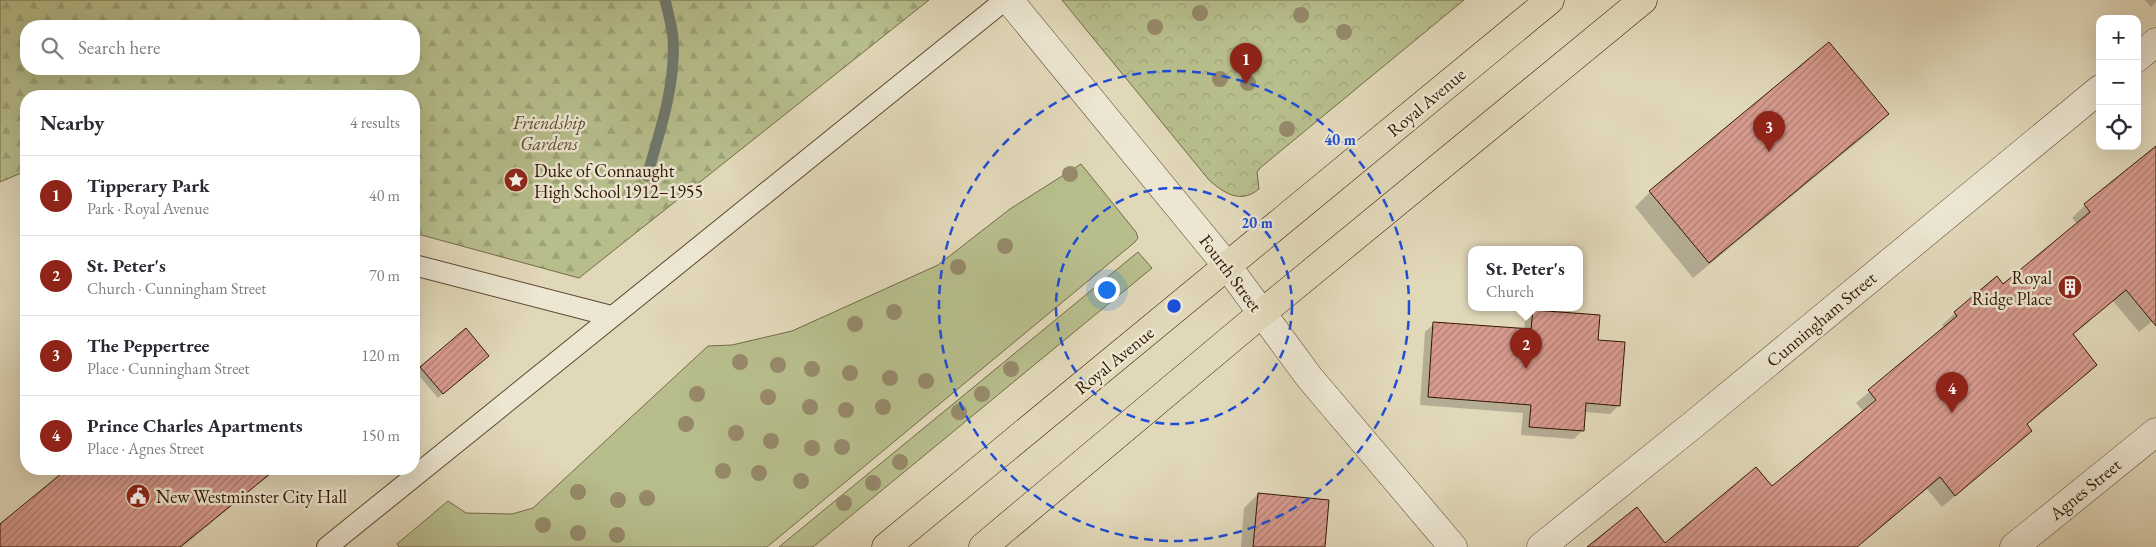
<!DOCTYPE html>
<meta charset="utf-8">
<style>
:root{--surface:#fff;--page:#f2f2f3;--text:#2b2b33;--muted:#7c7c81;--line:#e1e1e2;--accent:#8f2418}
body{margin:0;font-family:"EB Garamond",serif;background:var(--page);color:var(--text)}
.controls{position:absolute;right:15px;top:15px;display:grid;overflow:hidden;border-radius:10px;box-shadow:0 5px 20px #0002}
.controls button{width:45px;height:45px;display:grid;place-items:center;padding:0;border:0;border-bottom:1px solid var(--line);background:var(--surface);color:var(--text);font:25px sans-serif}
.you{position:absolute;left:1106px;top:289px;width:18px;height:18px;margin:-12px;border:4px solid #fff;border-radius:50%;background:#1a73e8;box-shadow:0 0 0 8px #1a73e833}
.badge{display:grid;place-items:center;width:32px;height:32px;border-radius:50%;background:var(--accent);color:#fff;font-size:16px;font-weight:700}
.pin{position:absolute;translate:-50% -41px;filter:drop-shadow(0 1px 2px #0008)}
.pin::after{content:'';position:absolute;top:26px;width:18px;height:15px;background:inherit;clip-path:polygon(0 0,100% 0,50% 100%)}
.popup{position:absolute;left:1468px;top:246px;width:115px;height:65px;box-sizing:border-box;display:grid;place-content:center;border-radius:10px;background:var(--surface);filter:drop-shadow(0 1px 4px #0005);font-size:16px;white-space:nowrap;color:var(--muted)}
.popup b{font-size:19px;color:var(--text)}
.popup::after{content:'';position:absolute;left:50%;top:100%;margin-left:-10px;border:10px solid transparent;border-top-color:var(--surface)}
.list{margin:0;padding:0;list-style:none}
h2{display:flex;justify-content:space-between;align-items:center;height:65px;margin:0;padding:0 20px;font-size:21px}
h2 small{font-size:16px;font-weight:400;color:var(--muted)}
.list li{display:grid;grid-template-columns:32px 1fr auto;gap:15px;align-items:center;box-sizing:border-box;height:80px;padding:0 20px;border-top:1px solid var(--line)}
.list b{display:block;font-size:19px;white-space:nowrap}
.list p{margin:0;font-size:16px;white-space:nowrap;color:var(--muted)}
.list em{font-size:16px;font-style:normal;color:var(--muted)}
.icon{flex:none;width:28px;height:28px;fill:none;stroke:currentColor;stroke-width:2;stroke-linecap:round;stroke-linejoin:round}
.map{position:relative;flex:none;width:2156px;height:547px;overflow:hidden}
.search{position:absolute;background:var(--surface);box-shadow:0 5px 20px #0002;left:20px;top:20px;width:400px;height:55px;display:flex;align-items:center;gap:12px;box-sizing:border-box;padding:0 18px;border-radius:20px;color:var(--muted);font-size:19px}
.panel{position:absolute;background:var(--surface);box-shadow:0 5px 20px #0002;left:20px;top:90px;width:400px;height:385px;border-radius:20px}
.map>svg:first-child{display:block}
.green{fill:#b7be8c;stroke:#746a46}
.forest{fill:url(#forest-firs);stroke:#746a46;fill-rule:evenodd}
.park{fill:url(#park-crowns);stroke:#746a46}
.shadow{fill:#0003}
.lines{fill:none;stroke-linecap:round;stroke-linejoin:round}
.stream{stroke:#6f786f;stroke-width:11}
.building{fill:url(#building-hatch);stroke:#311700}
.lane-casing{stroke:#5d472e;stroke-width:22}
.street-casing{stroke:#5d472e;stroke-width:29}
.primary-casing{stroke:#311700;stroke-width:29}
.lane{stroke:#ece6d2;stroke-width:20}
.street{stroke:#ece6d2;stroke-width:28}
.primary{stroke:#e1d8b9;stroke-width:28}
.tree{fill:#96896a}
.ring{fill:none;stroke:#1d4ed8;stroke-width:2.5;stroke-dasharray:9 6}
.labels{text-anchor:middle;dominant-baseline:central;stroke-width:5;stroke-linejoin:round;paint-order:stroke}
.street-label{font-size:18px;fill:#311700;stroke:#ece6d2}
.park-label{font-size:18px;font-style:italic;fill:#59492a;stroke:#ece6d2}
.poi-label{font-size:18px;fill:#311700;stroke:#ece6d2;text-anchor:start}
.centre{fill:#1d4ed8;stroke:#ece6d2;stroke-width:2.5}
.ring-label{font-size:15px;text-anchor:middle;font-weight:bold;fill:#1d4ed8;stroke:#ece6d2;stroke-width:5;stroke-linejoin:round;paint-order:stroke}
</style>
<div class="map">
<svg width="2156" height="547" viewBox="0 0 2156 547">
<defs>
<pattern id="forest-firs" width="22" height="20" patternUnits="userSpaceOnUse" patternTransform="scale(1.25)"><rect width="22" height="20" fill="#b7be8c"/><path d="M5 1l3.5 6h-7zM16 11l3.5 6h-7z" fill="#9ea377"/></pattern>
<pattern id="park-crowns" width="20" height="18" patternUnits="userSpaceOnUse" patternTransform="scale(1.25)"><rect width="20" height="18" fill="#b7be8c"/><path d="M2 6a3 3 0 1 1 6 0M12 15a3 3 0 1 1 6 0" fill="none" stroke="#9ea377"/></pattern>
<pattern id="building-hatch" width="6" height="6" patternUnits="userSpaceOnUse" patternTransform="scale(1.25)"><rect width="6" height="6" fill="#d79a8e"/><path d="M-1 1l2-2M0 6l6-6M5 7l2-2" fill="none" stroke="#af7d72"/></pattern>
</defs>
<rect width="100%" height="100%" fill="#e1d8b9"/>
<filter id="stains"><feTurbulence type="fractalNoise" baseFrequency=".004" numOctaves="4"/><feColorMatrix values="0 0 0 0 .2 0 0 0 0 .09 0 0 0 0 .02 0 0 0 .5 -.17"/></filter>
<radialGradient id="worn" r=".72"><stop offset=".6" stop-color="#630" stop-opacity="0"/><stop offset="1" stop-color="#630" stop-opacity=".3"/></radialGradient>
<g class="green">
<path d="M1081,164L1136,232L1138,238L1135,242L767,547H399L397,544L448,501L466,513L512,514L533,508L708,346L732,345L792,331L938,265L1010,209Z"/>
<path d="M1138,252L1152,268L813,547H779Z"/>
</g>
<path class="forest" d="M0,0H929L579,278L414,233V96H26V171L0,182ZM26,26H414V69H26Z"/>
<path class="park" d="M1062,0H1464L1260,168L1257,172L1259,189C1241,204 1225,194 1209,180Z"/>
<g class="shadow">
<path d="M2145,0H2156V2L2151,7Z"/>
<path d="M1887,114L1872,130L1693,278L1635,207L1650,192Z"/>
<path d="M2156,147V318L2139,332L2113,301L2072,335L2095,365L2026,425L2030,431L2018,443L1942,507L1927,489L1857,547H1589L1665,544L1772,488L1864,412L1856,403L1945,328L1942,325L1955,313L2003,285L2077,224L2072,218L2085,205Z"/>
<path d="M1534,311L1596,341L1619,405L1610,414L1584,412L1583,430L1574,439L1521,435L1523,413L1420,405L1425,332L1434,324L1524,330L1525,320Z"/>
<path d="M483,360L438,398L416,372L421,368Z"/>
<path d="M69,469H276L182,547H0V526Z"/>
<path d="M1258,494L1324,547H1241L1244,508Z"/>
</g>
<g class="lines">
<path class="stream" d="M647,176C660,131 676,85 673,38C672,26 668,12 665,0"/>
</g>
<g class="building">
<path d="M1829,42L1889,114L1709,263L1649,191Z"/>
<path d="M2156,146V326L2126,290L2073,334L2097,365L2027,424L2032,431L1955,496L1940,477L1857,547H1587L1637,507L1665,543L1756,467L1772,486L1876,400L1868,390L1957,316L1954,312L1997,276L2003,284L2090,212L2084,204Z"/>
<path d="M1533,310L1600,315L1598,340L1625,342L1620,406L1586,403L1584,431L1529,427L1531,405L1428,397L1433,322L1531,329Z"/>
<path d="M466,328L489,356L443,394L420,367Z"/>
<path d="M67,469H276L180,547H0V524Z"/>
<path d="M1258,493L1329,500L1325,547H1253Z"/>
</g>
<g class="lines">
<defs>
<g id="lane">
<path d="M414,265L611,316"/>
<path d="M327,547L1005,0"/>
</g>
<g id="street">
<path d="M1009,0L1228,267L1309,377L1453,547"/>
<path d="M2137,58L2156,42"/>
<path d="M1541,547L1694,424L2100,89"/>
<path d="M2014,547L2156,432"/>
</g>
<g id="primary">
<path d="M886,547L1550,0"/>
<path d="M983,547L1262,313L1643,0"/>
</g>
</defs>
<use href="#lane" class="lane-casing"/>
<use href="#street" class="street-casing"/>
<use href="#primary" class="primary-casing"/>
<use href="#lane" class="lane"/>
<use href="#street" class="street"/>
<use href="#primary" class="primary"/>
</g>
<g class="tree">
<circle cx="1200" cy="13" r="8"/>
<circle cx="1301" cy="15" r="8"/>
<circle cx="1155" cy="27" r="8"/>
<circle cx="1344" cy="32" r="8"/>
<circle cx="1220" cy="79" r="8"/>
<circle cx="1248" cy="83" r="8"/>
<circle cx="1287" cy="129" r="8"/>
<circle cx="1070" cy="174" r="8"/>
<circle cx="1005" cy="246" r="8"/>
<circle cx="958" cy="267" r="8"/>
<circle cx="894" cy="312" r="8"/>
<circle cx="855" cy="324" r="8"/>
<circle cx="740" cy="362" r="8"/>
<circle cx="778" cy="365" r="8"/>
<circle cx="812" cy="369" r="8"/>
<circle cx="1011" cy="369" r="8"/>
<circle cx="850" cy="373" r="8"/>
<circle cx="890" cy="378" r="8"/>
<circle cx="926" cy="381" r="8"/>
<circle cx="697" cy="394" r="8"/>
<circle cx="982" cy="394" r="8"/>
<circle cx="768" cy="397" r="8"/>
<circle cx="810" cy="407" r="8"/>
<circle cx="883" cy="407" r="8"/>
<circle cx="846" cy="410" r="8"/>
<circle cx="959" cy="412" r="8"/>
<circle cx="686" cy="424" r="8"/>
<circle cx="736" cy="433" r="8"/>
<circle cx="771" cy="441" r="8"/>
<circle cx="842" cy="447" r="8"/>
<circle cx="812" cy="448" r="8"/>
<circle cx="900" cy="462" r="8"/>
<circle cx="723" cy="471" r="8"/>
<circle cx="759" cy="473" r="8"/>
<circle cx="801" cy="481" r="8"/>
<circle cx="873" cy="483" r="8"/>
<circle cx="578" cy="492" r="8"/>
<circle cx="647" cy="498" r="8"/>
<circle cx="618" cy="500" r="8"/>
<circle cx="844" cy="503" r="8"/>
<circle cx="543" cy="525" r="8"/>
<circle cx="578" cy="533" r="8"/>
<circle cx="617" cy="535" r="8"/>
</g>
<g class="ring">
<circle cx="1174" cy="306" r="118"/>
<circle cx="1174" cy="306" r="235"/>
</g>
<defs>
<symbol id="sight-disc" viewBox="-11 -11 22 22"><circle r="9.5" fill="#8f2418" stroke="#ece6d2"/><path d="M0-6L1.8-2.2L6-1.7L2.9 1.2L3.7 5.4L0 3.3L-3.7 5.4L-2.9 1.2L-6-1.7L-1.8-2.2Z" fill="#fff"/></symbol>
<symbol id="building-disc" viewBox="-11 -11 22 22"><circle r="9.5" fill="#8f2418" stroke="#ece6d2"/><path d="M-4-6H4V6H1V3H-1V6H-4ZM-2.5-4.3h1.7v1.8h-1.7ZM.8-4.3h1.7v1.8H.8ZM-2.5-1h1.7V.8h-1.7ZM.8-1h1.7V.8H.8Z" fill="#fff"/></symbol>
<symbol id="civic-disc" viewBox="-11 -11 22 22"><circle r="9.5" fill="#8f2418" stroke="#ece6d2"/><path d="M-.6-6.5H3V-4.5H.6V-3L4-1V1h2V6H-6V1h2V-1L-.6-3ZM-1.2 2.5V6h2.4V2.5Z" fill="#fff"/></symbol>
</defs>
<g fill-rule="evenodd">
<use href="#sight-disc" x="502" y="166" width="28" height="28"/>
<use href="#building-disc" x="2056" y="273" width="28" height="28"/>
<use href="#civic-disc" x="124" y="482" width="28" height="28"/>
</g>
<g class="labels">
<g class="street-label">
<text transform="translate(1426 102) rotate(-40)">Royal Avenue</text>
<text transform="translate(1231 273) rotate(53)">Fourth Street</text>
<text transform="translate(1821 319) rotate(-40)">Cunningham Street</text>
<text transform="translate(1114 360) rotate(-39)">Royal Avenue</text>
<text transform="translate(2085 489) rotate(-39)">Agnes Street</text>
</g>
<g class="park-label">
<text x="549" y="122">Friendship<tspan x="549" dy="21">Gardens</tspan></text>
</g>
<g class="poi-label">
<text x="534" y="170">Duke of Connaught<tspan x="534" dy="21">High School 1912–1955</tspan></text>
<text x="2052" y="277" text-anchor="end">Royal<tspan x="2052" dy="21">Ridge Place</tspan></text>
<text x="156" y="496">New Westminster City Hall</text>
</g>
</g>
<circle cx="1174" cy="306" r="8" class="centre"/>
<g class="ring-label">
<text x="1340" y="145">40 m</text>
<text x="1257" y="228">20 m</text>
</g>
<rect width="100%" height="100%" filter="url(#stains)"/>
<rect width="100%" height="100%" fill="url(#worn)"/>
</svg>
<div class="controls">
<button>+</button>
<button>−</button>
<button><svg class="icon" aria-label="locate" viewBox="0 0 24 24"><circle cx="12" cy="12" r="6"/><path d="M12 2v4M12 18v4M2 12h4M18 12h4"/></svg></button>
</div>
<div class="you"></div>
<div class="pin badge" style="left:1246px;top:84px">1</div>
<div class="pin badge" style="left:1526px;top:369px">2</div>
<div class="popup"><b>St. Peter's</b>Church</div>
<div class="pin badge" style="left:1769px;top:152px">3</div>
<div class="pin badge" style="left:1952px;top:413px">4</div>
<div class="search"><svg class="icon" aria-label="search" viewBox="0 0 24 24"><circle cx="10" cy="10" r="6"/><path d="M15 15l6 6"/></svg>Search here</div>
<section class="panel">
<h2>Nearby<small>4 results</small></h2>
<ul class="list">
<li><span class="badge">1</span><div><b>Tipperary Park</b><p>Park · Royal Avenue</p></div><em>40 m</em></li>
<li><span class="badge">2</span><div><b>St. Peter's</b><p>Church · Cunningham Street</p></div><em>70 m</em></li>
<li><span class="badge">3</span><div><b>The Peppertree</b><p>Place · Cunningham Street</p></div><em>120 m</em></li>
<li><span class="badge">4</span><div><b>Prince Charles Apartments</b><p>Place · Agnes Street</p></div><em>150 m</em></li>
</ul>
</section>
</div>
